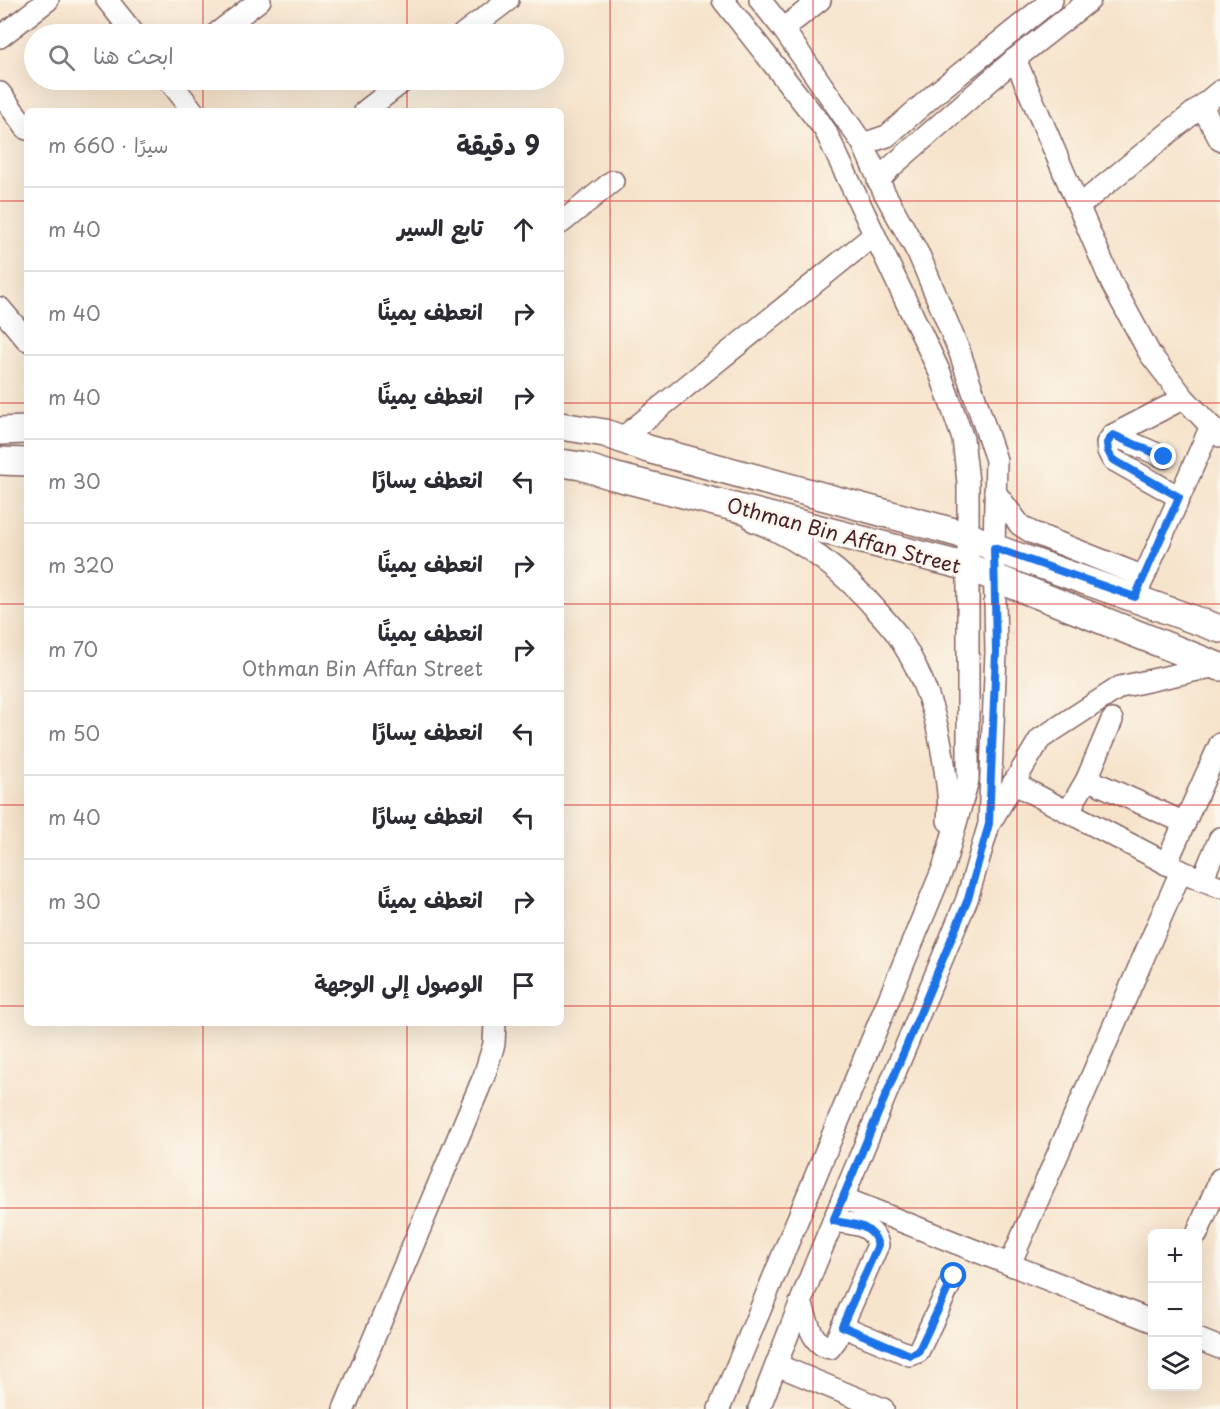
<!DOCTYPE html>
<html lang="ar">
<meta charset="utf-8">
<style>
:root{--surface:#fff;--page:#f7f7f7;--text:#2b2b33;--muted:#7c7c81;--line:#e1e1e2}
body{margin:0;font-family:"Playpen Sans","Playpen Sans Arabic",sans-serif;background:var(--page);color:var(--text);direction:rtl}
.controls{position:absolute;right:18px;bottom:18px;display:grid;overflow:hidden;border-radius:9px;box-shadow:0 6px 24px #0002}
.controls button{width:54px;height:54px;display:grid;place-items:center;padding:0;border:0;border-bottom:2px solid var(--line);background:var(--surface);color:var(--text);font:30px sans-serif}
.stop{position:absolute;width:18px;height:18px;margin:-14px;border:4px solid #1a73e8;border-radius:50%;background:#fff}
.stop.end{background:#1a73e8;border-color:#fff;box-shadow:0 2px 6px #0008}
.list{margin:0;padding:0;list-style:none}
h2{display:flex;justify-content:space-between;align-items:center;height:78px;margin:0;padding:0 24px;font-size:26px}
h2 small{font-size:20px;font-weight:400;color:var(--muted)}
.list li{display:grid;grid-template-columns:39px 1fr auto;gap:18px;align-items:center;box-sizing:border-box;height:84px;padding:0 24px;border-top:2px solid var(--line)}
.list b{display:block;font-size:22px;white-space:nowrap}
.list p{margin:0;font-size:20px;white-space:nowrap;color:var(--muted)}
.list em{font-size:20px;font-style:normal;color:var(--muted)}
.icon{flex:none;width:33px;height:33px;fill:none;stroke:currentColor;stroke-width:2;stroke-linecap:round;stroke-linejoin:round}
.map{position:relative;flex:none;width:1220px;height:1409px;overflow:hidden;direction:ltr}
.search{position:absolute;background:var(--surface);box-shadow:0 6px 24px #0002;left:24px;top:24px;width:540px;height:66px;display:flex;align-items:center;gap:15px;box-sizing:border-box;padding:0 21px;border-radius:33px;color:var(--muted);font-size:22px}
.panel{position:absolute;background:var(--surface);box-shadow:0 6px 24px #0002;left:24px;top:108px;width:540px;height:918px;border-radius:9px;direction:rtl}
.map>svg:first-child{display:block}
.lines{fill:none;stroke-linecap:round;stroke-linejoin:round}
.minor-casing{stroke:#866463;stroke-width:24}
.major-casing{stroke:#866463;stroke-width:30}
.minor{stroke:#fff;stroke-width:21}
.major{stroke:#fff;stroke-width:27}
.route{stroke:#1a73e8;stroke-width:8}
.grid{fill:none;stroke:#d62828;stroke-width:1.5;stroke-opacity:0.55}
.labels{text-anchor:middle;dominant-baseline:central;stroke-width:5;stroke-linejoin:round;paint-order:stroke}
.street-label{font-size:20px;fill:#4a1f2b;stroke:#fbf7ec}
</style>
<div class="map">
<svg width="1220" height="1409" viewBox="0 0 1220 1409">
<rect width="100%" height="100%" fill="#fbf7ec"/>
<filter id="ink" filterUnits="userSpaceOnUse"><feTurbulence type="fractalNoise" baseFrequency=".0167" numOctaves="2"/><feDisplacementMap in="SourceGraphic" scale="12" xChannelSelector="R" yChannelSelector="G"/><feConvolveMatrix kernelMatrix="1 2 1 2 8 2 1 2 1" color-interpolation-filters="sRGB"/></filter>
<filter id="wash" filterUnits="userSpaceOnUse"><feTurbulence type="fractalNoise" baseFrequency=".008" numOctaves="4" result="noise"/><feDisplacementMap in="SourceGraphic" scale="24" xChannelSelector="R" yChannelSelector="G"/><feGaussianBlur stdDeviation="1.35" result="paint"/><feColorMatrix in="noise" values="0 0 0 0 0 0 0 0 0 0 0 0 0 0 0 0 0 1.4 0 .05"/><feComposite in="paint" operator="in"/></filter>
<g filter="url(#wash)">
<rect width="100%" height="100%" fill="#f6e3cb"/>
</g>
<g filter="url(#ink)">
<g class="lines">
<defs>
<g id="minor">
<path d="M107,0L134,34"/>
<path d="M783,29L820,0"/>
<path d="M216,34L260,0"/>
<path d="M463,34L508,0"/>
<path d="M0,37L48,0"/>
<path d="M1015,59L1112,284L1150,354L1184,398L1220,436"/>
<path d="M169,80L193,111"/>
<path d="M0,93L27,129"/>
<path d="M1202,106L1220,140"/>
<path d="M365,111L405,80"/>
<path d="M863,144L887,136L936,93L1052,0"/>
<path d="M878,181L891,167L1015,59L1090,0"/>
<path d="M1079,206L1220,91"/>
<path d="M561,223L613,181"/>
<path d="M0,308L27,340"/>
<path d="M1113,435L1164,457"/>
<path d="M621,439L874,235"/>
<path d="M995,492L1020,525L1031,532L1144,577"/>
<path d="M1179,497L1112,459L1108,451L1107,443L1113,435L1184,398"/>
<path d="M754,521C804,540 846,574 880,614C887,622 895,630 900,639C924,676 938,720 944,763C947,783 950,801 948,821"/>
<path d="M1135,597L1211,426"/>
<path d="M1087,779L1185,823"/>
<path d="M1013,783L1181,871"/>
<path d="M1068,812L1087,779L1112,720"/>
<path d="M991,821L1040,739L1120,687L1216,666"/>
<path d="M1166,864L1220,744"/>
<path d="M1202,880L1220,838"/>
<path d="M843,1198L1152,1321"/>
<path d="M1197,1234L1220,1179"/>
<path d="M1010,1264L1181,871L1220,887"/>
<path d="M801,1302C807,1318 811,1345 830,1348L836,1340L878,1245C873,1223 851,1224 833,1221"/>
<path d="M842,1326L910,1355L918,1352L954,1276"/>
<path d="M1198,1339L1220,1348"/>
<path d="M777,1365L883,1409"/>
<path d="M344,1409L484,1076L494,1044L495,1023"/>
<path d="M719,1409L944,866L968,780V482L963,439L940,373L825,130L723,0"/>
<path d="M759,1409L815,1265L967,899L989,824L996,652L994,548L996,460L960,353L920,257L884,192L863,144L783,29L760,0"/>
</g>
<g id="major">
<path d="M561,426L605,433L648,449L969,536L994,548L1220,629"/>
<path d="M0,431L27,430"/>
<path d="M0,461L27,462"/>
<path d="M561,463L581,466L613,476L968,567L1220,667"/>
</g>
</defs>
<use href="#minor" class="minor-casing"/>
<use href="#major" class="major-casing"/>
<use href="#minor" class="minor"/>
<use href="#major" class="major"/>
</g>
</g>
<g class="lines" filter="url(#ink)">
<path class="route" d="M954,1276L918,1352L910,1355L842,1326L878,1245C872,1223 851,1224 833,1221L968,899L989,824L996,652L994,548L1135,597L1179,497L1112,459L1108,451L1107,443L1113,435L1164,457"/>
</g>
<path class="grid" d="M203,0V34M407,0V34M610,0V1409M813,0V1409M1017,0V1409M203,80V111M407,80V111M0,201H27M561,201H1220M0,403H27M561,403H1220M0,604H27M561,604H1220M0,805H27M561,805H1220M0,1006H27M561,1006H1220M203,1023V1409M407,1023V1409M0,1208H1220"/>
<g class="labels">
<g class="street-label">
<text transform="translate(844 535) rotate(15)">Othman Bin Affan Street</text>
</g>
</g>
</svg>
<div class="controls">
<button>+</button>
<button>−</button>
<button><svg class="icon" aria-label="layers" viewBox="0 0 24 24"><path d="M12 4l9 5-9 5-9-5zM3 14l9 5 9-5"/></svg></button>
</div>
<div class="stop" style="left:954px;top:1276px"></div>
<div class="stop end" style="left:1164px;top:457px"></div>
<div class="search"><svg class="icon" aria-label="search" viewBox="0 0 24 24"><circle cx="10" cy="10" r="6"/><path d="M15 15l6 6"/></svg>ابحث هنا</div>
<section class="panel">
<h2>9 دقيقة<small>سيرًا · 660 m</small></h2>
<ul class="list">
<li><svg class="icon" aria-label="ahead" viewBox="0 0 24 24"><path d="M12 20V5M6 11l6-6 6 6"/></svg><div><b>تابع السير</b></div><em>40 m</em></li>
<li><svg class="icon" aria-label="right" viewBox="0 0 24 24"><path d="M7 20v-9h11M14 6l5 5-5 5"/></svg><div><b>انعطف يمينًا</b></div><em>40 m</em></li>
<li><svg class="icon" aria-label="right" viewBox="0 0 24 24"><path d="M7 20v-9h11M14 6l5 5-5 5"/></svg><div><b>انعطف يمينًا</b></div><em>40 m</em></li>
<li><svg class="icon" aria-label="left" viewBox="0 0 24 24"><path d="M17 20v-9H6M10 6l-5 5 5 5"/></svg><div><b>انعطف يسارًا</b></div><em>30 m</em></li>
<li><svg class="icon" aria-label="right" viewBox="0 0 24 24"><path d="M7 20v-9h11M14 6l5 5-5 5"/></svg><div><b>انعطف يمينًا</b></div><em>320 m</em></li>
<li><svg class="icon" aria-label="right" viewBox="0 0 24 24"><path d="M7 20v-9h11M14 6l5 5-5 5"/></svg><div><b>انعطف يمينًا</b><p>Othman Bin Affan Street</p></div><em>70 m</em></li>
<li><svg class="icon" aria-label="left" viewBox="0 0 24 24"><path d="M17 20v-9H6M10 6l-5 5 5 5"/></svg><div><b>انعطف يسارًا</b></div><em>50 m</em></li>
<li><svg class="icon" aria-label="left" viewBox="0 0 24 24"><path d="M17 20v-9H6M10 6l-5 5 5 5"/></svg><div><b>انعطف يسارًا</b></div><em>40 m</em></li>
<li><svg class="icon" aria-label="right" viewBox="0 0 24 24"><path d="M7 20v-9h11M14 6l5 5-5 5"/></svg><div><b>انعطف يمينًا</b></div><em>30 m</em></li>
<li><svg class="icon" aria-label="arrive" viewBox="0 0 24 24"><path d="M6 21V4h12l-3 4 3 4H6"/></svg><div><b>الوصول إلى الوجهة</b></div></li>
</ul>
</section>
</div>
